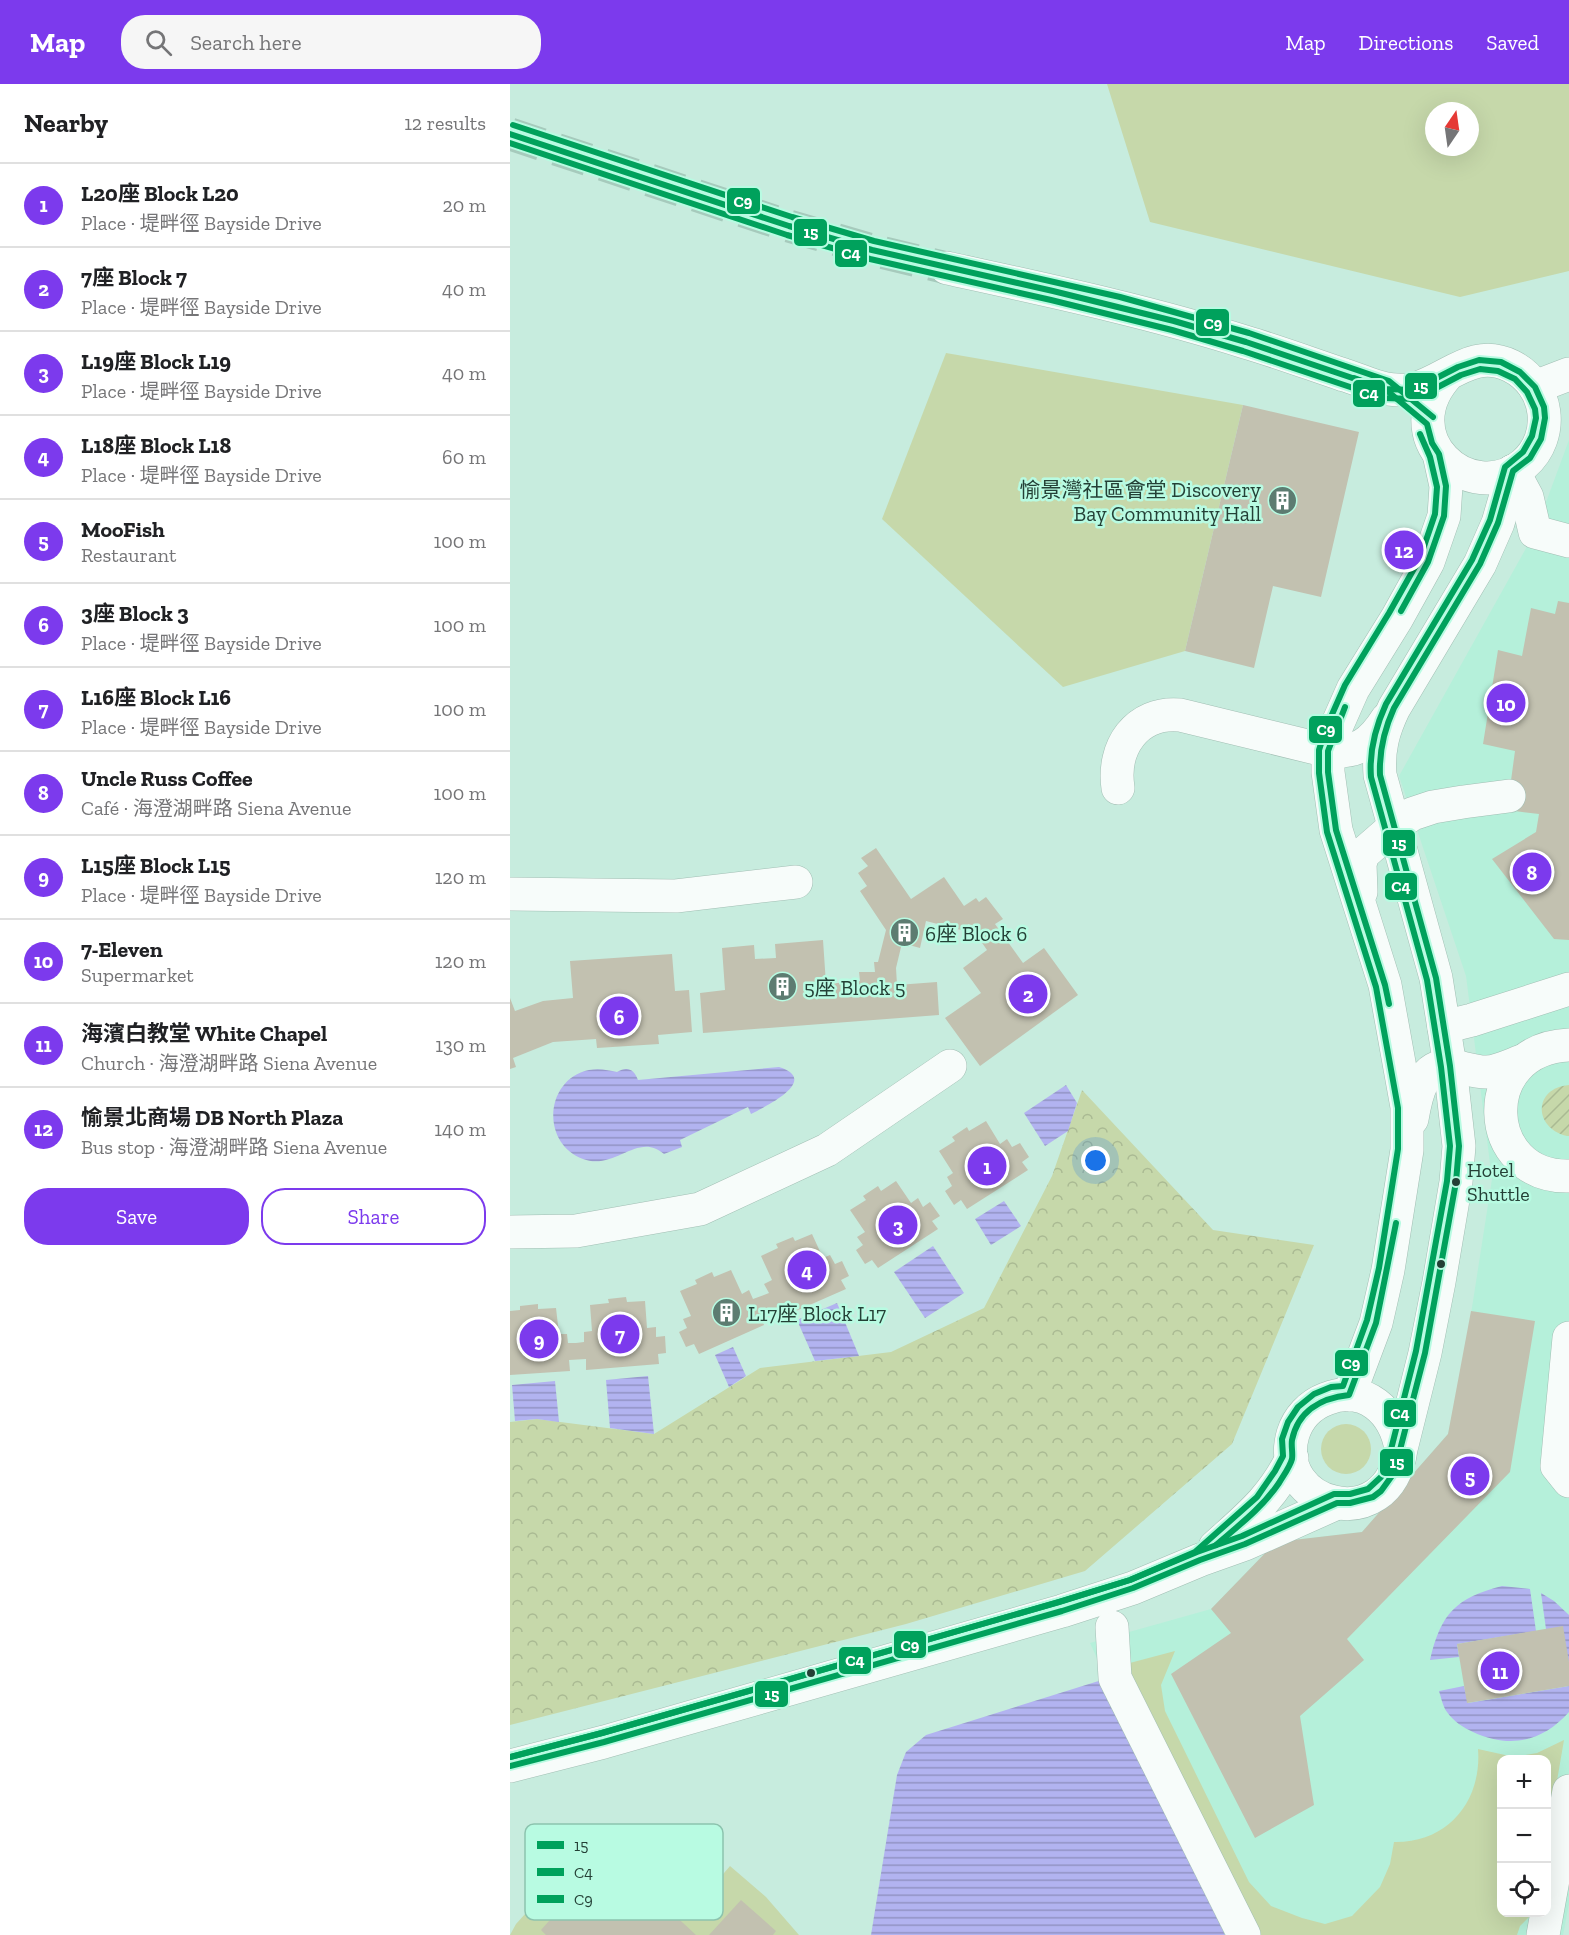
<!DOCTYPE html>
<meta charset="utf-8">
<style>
:root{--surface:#fff;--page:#f6f6f6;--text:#202124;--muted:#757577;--line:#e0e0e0;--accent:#7c3aed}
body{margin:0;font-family:"Zilla Slab","Noto Sans TC",serif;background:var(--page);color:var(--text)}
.controls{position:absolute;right:18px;bottom:18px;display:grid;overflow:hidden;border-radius:12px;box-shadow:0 6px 24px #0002}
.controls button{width:54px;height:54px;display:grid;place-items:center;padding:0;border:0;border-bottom:2px solid var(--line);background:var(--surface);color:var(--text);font:30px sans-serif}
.compass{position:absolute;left:915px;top:18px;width:54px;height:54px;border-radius:50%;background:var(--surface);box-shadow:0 6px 24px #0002;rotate:13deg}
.you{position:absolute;left:586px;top:1077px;width:21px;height:21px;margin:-15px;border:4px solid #fff;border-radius:50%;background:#1a73e8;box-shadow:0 0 0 9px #1a73e833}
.badge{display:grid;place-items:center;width:39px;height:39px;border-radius:50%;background:var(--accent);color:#fff;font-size:20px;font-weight:700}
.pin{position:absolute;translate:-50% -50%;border:3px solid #fff;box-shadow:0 2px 6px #0006}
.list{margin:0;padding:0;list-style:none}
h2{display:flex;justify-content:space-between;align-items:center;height:78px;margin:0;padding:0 24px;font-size:26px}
h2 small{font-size:20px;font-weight:400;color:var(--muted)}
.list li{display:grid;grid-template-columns:39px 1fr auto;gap:18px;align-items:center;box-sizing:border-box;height:84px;padding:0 24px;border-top:2px solid var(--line)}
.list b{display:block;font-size:22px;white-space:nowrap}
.list p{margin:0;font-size:20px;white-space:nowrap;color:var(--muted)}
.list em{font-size:20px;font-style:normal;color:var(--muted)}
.actions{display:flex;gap:12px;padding:18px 24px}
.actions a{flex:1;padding:14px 0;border:2px solid var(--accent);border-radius:24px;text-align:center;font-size:21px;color:var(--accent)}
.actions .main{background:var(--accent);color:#fff}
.icon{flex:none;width:33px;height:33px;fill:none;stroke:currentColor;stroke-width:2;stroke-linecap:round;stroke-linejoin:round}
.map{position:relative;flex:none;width:1059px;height:1851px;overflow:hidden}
header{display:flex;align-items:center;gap:36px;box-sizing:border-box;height:84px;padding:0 30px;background:var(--accent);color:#fff}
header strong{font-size:28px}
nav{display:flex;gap:33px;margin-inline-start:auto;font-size:21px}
.search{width:420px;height:54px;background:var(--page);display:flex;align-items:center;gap:15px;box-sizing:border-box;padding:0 21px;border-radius:24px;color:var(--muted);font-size:22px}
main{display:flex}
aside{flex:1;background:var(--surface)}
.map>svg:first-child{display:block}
.built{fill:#b5f0da;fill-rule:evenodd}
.grass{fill:#c6d8aa;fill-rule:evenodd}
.forest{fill:url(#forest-crowns)}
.garden{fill:url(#garden-furrows)}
.water{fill:url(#water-rules)}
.building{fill:#c2c1b0}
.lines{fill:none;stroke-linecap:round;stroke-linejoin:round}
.minor-tunnel{stroke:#a6cabc;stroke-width:33;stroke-dasharray:33 16;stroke-linecap:butt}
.minor-casing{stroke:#a1beb3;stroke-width:34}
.minor{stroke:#f7fcfa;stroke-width:33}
.bus-1-casing{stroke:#b8fbe2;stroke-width:10}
.bus-2-casing{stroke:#b8fbe2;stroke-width:10}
.bus-3-casing{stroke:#b8fbe2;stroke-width:10}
.bus-1{stroke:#00a15c;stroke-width:6}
.bus-2{stroke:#00a15c;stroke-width:6}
.bus-3{stroke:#00a15c;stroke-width:6}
.bus-dot{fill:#244036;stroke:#b8fbe2;stroke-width:2}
.labels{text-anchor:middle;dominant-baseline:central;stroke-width:5;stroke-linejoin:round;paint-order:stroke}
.bus-label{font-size:20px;fill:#244036;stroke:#b8fbe2;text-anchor:start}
.poi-label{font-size:21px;fill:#244036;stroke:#b8fbe2;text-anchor:start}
.key{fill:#b8fbe2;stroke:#8cc3ae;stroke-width:1.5}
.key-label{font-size:16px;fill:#244036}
.line-badge{stroke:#b8fbe2;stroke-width:2}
.badge-label{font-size:16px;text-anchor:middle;font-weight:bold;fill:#fff}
</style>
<header>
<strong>Map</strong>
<div class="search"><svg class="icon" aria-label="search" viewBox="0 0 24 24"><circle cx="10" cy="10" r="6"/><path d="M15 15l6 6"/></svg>Search here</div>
<nav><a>Map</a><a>Directions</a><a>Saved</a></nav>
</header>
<main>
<aside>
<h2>Nearby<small>12 results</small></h2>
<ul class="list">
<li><span class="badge">1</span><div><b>L20座 Block L20</b><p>Place · 堤畔徑 Bayside Drive</p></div><em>20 m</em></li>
<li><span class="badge">2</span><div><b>7座 Block 7</b><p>Place · 堤畔徑 Bayside Drive</p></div><em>40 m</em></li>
<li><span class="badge">3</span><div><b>L19座 Block L19</b><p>Place · 堤畔徑 Bayside Drive</p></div><em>40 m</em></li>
<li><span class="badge">4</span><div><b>L18座 Block L18</b><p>Place · 堤畔徑 Bayside Drive</p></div><em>60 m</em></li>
<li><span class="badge">5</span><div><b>MooFish</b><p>Restaurant</p></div><em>100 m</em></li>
<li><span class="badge">6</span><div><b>3座 Block 3</b><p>Place · 堤畔徑 Bayside Drive</p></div><em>100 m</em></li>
<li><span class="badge">7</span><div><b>L16座 Block L16</b><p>Place · 堤畔徑 Bayside Drive</p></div><em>100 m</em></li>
<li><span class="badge">8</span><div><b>Uncle Russ Coffee</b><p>Café · 海澄湖畔路 Siena Avenue</p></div><em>100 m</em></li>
<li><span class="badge">9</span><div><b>L15座 Block L15</b><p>Place · 堤畔徑 Bayside Drive</p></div><em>120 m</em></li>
<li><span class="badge">10</span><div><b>7-Eleven</b><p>Supermarket</p></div><em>120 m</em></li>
<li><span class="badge">11</span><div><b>海濱白教堂 White Chapel</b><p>Church · 海澄湖畔路 Siena Avenue</p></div><em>130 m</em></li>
<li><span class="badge">12</span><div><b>愉景北商場 DB North Plaza</b><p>Bus stop · 海澄湖畔路 Siena Avenue</p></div><em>140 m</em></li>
</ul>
<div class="actions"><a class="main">Save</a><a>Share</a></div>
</aside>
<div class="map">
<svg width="1059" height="1851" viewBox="0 0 1059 1851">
<defs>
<pattern id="forest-crowns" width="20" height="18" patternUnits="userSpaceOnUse" patternTransform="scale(1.5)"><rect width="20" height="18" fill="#c6d8aa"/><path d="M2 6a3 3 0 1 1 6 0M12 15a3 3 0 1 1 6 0" fill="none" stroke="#aaba93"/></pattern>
<pattern id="garden-furrows" width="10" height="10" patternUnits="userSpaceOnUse" patternTransform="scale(1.5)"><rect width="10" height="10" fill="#c6d8aa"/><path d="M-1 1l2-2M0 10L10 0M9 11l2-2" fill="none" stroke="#aaba93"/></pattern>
<pattern id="water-rules" width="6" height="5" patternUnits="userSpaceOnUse" patternTransform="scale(1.5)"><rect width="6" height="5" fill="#b2b3f0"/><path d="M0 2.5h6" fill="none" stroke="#9193c3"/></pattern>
</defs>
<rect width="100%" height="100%" fill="#c7ecde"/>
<path class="built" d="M1059,356V1820L1053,1851H715L580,1559L701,1525L766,1458L852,1448L938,1350L956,1262L982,1095L956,892L889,692L1025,448ZM992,1676H1036V1828H992Z"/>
<g class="grass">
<path d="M597,0H1059V187L950,213L640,138ZM924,27H960V63H924Z"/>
<path d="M436,269L733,321L675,567L553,603L372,435Z"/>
<circle cx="836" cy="1365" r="25"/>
<path d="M665,1567L651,1601L655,1627L739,1798L761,1822L792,1834L815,1840L842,1832L870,1803L880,1780L884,1758C938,1759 972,1717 968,1665L1004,1673L1027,1669L1054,1656L1037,1755L1036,1676H992V1828L1023,1829L1010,1842L1007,1851H747L616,1580Z"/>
<path d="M93,1744L185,1823L220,1782L256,1813L289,1851H0L6,1840Z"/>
</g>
<path class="forest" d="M572,1006L703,1146L804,1161L722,1360L575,1487L396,1540L0,1641V1338L27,1335L144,1350L250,1284L381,1268L474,1224L542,1092Z"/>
<path class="garden" d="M1059,1001V1052H1057C1023,1044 1023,1004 1059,1001Z"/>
<g class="water">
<path d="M269,983C311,996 255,1023 241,1030L238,1023L170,1056L172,1063L154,1070C128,1047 105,1087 73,1075C30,1059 35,995 79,986C89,984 98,986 107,988C117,982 124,985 128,996Z"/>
<path d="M556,1001L567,1019L558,1047L535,1062L514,1029Z"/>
<path d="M494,1117L511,1142L481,1161L465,1135Z"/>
<path d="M423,1162L454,1209L415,1234L384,1188Z"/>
<path d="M327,1219L349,1272L305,1277L287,1236Z"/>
<path d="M223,1263L236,1292L219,1303L205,1271Z"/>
<path d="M138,1292L144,1350L100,1344L96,1296Z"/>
<path d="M45,1297L49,1338L27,1335L5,1337L2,1301Z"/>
<path d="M992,1502L1020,1505L1026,1547L947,1560L949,1573L920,1576C931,1529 946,1514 992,1502Z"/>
<path d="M1031,1509L1044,1517L1059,1531V1578L1036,1545Z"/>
<path d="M595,1595L715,1851H361L387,1691L396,1668L416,1651Z"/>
<path d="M954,1602L958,1619L1059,1602V1628C1032,1658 1000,1665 963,1648C954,1644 943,1637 937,1628C933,1623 931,1613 929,1607Z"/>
</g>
<g class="building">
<path d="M733,321L849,348L811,513L763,502L744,584L675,567Z"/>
<path d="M1048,517L1059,519V856L1044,855L982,775L1026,748L1029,730L997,726L1005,667L973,660L988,566L1012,572L1021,524L1045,530Z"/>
<path d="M366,764L401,815L434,793L454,822L466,814L469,818L476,813L493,835L485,840L513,879L534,864L568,911L470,982L435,934L471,909L453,884L477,866L459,840L451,846L416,837L410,864L392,859L386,884L387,901L427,898L429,931L193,949L190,909L215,906L212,864L244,861L245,875L266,874L265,860L313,856L316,900L350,897L349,888H365L364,878H368L376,846L350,807L357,802L348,789L358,782L351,774Z"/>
<path d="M162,870L165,907L179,906L182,948L148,951L149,960L87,964L86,955L43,958L3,974L6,983L0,985V914L5,927L33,917L63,914L60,877Z"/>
<path d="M476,1037L490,1060L497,1055L502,1063L510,1059L519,1073L512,1078L518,1086L457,1125L451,1116L444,1121L435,1107L442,1102L437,1093L443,1089L429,1067L445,1057L442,1053L457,1043L459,1047Z"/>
<path d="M386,1097L401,1119L408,1114L413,1123L420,1118L430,1132L422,1137L428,1145L368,1184L362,1176L355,1180L346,1166L353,1161L347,1153L355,1148L340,1126L356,1116L353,1112L368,1102L371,1107Z"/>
<path d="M302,1150L313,1174L320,1171L325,1180L332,1177L339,1192L331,1196L336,1205L270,1234L266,1224L258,1228L250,1231L254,1241L189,1270L184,1260L176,1263L169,1248L177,1244L173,1235L181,1232L170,1207L187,1200L185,1196L202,1188L204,1193L221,1186L232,1210L239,1206L243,1215L259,1209L254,1200L262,1196L251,1172L268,1164L266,1160L283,1153L285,1157Z"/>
<path d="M116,1213L117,1218L135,1217L137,1244L146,1243V1253L155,1252L156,1269L148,1270L149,1280L76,1286V1275L59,1276L60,1287L0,1291V1227L10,1226V1222L28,1220V1225L46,1224L49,1250H57L58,1259H66L74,1258V1248L82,1247L80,1221L99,1219L98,1215Z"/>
<path d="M961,1227L1025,1237L1000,1388L837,1555L854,1576L790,1632L804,1721L745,1754L661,1590L721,1549L701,1525L766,1458L852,1448L938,1350Z"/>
<path d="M1053,1542L1059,1578V1602L957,1619L947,1560Z"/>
<path d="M103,1765L163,1819L158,1825L186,1851H36L31,1846Z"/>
<path d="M231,1816L266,1847L263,1851H199Z"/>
</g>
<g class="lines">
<path class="minor-tunnel" d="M0,50L279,142L362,166L437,184"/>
<defs>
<g id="minor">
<path d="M437,184C537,206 637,227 735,258C769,268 801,280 834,291C848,295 863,303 877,305C885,306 897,307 904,305C938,296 963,263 1001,282C1039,301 1046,352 1014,380C960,425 879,352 939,289"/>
<path d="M1025,303L1059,290"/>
<path d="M1003,387L1017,413L1025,448L1059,457"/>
<path d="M608,704C602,664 626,627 670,631L818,667C848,669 861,660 877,635"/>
<path d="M851,808L850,780L853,770L884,743L902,730L923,723L953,718L999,712"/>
<path d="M0,810L166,812L286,798"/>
<path d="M934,943L962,936L1059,905"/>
<path d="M1059,961C965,965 971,1094 1059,1092"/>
<path d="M902,1035C906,1011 912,978 943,982C954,984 965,988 976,988C987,988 1001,981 1012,977"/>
<path d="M0,1148L66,1147L190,1125L317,1066L440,982"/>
<path d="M1059,1254L1047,1382L1059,1397"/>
<path d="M839,1311L866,1239L878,1186L897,1066V1023L875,901L826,746L818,688V667L824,648L843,605L887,534L918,478L934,432L936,402L929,370"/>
<path d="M891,1365C885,1328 855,1299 816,1315C800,1321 788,1334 783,1350C762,1422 879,1455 891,1365L915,1269L929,1198L946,1098L949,1062L940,982L926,894L870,691C868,665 873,647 884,624L970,480L988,439L1003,387"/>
<path d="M705,1463C738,1433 762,1415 782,1374"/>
<path d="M602,1543L605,1594L734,1851"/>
<path d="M0,1682L94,1658L552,1527L623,1504L690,1476L735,1460L827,1419"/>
<path d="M1033,1851L1059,1707"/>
</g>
</defs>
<use href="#minor" class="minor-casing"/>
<use href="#minor" class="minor"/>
<defs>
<g id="bus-1">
<path d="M0,50L279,142L362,166L543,207L664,237L736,258L875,305L903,306L948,283L969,276L991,278L1010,288L1025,303L1034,323L1035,334L1031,355L1020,374L1003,387L988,439L970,480L884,624C874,646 869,667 870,691L926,894L940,982L949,1062L946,1098L915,1269L884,1389L871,1407L863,1413L840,1419H827L735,1460L690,1476L623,1504L552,1527L94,1658L0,1682"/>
<path d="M844,294L875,305L917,340L922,359L929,370L936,402L934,432L918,478L891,527"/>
<path d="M835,623L818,667V688L826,746L875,901L879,920"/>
<path d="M706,1461C728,1442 752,1424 769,1399C773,1392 780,1383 782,1375C783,1369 781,1362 782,1356C788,1327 811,1314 839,1311L866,1239L886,1139"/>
</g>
<path id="bus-2" d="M0,59L277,151L360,175L541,216L662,246L733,267L873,314L905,315L951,291L970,285L988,287L1005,295L1017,308L1025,325L1026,334L1022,352L1013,368L995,383L980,436L962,476L876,620C865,644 859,667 861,693L917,896L931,983L940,1062L937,1097L906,1267L876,1385L871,1393L858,1405L840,1410H824L732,1452L687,1468L620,1496L549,1518L92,1649L0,1673"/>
<g id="bus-3">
<path d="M3,41L282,133L364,157L610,213L739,249L879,297L923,333"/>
<path d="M0,1673L92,1649L549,1518L620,1496L685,1468L747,1413L765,1387L773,1372L772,1355L778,1338L788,1323L804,1310L821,1303L833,1302L857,1236L869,1184L888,1065V1024L866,903L817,748L809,689V666L816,644L835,601L879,529L910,474L925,430L927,403L920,373L910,350"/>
</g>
</defs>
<use href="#bus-1" class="bus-1-casing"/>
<use href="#bus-2" class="bus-2-casing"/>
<use href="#bus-3" class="bus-3-casing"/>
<use href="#bus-1" class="bus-1"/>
<use href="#bus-2" class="bus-2"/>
<use href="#bus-3" class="bus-3"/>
</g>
<defs>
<symbol id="building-disc" viewBox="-11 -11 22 22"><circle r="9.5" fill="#5d7c71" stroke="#b8fbe2"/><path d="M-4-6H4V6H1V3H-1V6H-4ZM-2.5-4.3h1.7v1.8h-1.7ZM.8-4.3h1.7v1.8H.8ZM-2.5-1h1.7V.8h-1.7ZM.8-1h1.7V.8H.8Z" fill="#fff"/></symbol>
</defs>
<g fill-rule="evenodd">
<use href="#building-disc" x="756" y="400" width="33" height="33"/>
<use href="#building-disc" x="378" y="832" width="33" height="33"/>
<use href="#building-disc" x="256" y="886" width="33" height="33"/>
<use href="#building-disc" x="200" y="1212" width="33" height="33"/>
</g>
<g class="bus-dot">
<circle cx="946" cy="1098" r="5"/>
<circle cx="931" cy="1180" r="5"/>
<circle cx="301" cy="1589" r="5"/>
</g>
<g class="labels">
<g class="bus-label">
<text x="957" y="1086">Hotel<tspan x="957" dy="24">Shuttle</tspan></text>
</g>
<g class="poi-label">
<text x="751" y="405" text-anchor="end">愉景灣社區會堂 Discovery<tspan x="751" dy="24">Bay Community Hall</tspan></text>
<text x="415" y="849">6座 Block 6</text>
<text x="294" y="903">5座 Block 5</text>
<text x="238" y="1229">L17座 Block L17</text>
</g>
</g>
<rect x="15" y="1740" width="198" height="96" rx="9" class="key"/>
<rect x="27" y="1757" width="27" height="8" fill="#00a15c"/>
<rect x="27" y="1784" width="27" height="8" fill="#00a15c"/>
<rect x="27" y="1811" width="27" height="8" fill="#00a15c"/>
<g class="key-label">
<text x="64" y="1767">15</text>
<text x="64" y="1794">C4</text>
<text x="64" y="1821">C9</text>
</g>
<g class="line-badge">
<rect x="216" y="103" width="35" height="28" rx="6" fill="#00a15c"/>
<rect x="283" y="134" width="35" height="29" rx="6" fill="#00a15c"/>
<rect x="324" y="155" width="34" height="29" rx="6" fill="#00a15c"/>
<rect x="685" y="224" width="35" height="29" rx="6" fill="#00a15c"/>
<rect x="894" y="288" width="34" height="28" rx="6" fill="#00a15c"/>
<rect x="842" y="295" width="34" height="29" rx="6" fill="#00a15c"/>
<rect x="798" y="631" width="35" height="29" rx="6" fill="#00a15c"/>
<rect x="872" y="745" width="34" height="28" rx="6" fill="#00a15c"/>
<rect x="874" y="788" width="34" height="29" rx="6" fill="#00a15c"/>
<rect x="824" y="1265" width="35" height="28" rx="6" fill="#00a15c"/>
<rect x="873" y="1315" width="34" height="29" rx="6" fill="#00a15c"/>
<rect x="869" y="1364" width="35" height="29" rx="6" fill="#00a15c"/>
<rect x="383" y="1546" width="34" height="29" rx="6" fill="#00a15c"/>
<rect x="328" y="1562" width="34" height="29" rx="6" fill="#00a15c"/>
<rect x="244" y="1596" width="35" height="28" rx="6" fill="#00a15c"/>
</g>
<g class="badge-label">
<text x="233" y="123">C9</text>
<text x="301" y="154">15</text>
<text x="341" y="175">C4</text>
<text x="703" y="245">C9</text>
<text x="911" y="308">15</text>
<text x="859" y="315">C4</text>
<text x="816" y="651">C9</text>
<text x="889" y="765">15</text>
<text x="891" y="808">C4</text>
<text x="841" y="1285">C9</text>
<text x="890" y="1335">C4</text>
<text x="887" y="1384">15</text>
<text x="400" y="1567">C9</text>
<text x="345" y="1582">C4</text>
<text x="262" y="1616">15</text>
</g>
</svg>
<div class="controls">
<button>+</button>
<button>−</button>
<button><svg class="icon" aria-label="locate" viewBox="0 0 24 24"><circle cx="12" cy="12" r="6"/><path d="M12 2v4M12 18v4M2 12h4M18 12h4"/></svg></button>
</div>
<svg class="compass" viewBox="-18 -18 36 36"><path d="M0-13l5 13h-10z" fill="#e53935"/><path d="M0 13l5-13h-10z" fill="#757577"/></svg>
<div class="you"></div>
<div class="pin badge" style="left:477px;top:1082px">1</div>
<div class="pin badge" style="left:518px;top:910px">2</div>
<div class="pin badge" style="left:388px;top:1141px">3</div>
<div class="pin badge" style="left:297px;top:1186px">4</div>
<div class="pin badge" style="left:960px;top:1392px">5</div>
<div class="pin badge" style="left:109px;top:932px">6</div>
<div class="pin badge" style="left:110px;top:1250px">7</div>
<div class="pin badge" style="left:1022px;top:788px">8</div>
<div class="pin badge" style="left:29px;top:1255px">9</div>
<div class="pin badge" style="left:996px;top:619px">10</div>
<div class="pin badge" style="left:990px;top:1587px">11</div>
<div class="pin badge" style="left:894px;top:466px">12</div>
</div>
</main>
